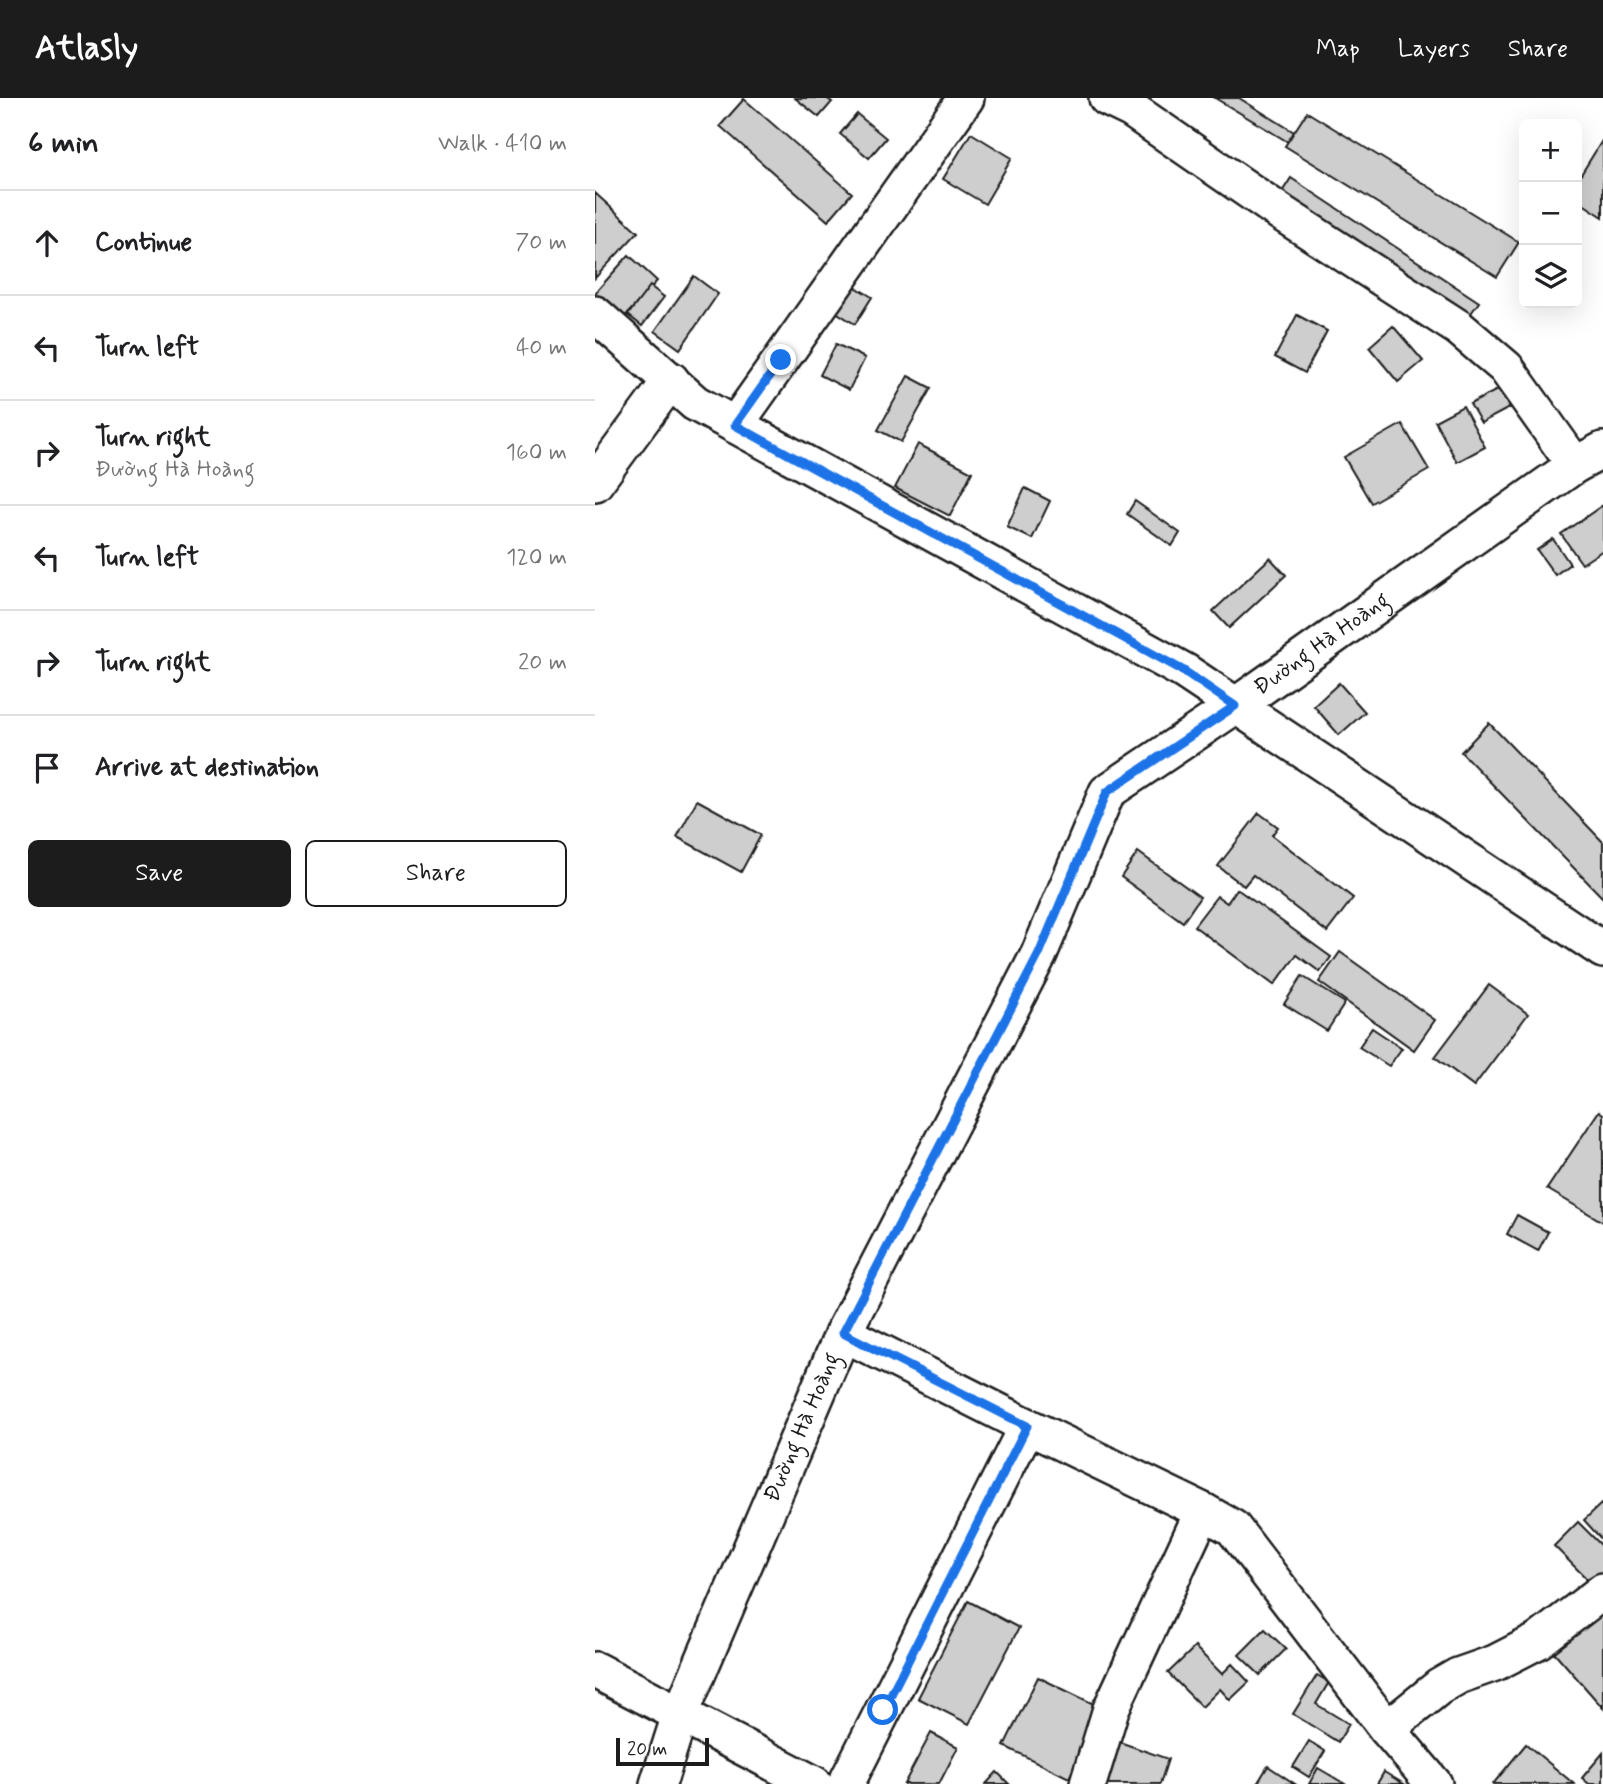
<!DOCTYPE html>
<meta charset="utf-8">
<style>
:root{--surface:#fff;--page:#f6f6f6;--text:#202124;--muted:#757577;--line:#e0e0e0;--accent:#1c1c1c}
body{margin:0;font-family:Mynerve,sans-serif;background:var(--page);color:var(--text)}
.controls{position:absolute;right:21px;top:21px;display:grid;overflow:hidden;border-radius:10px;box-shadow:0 7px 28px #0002}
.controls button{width:63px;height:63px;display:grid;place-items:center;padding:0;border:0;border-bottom:2px solid var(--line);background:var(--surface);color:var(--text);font:35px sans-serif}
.scale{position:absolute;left:21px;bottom:18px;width:93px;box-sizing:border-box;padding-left:7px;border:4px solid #1c1c1c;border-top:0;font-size:19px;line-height:24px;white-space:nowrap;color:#1c1c1c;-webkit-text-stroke:5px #fff;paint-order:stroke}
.stop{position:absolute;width:21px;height:21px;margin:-16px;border:5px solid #1a73e8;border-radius:50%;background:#fff}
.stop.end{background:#1a73e8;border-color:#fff;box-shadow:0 2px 7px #0008}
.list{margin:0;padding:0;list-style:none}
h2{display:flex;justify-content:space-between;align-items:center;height:91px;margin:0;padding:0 28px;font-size:30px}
h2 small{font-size:23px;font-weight:400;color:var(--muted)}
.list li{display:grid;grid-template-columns:46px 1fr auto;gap:21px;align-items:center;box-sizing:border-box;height:105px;padding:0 28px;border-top:2px solid var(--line)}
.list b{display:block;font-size:26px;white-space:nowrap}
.list p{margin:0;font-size:23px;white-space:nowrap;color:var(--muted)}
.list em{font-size:23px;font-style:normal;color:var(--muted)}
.actions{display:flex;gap:14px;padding:21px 28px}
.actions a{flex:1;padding:16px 0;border:2px solid var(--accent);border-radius:10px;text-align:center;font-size:24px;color:var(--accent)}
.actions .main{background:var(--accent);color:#fff}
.icon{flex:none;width:38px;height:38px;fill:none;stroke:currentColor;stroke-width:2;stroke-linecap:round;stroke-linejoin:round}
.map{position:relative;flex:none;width:1008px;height:1686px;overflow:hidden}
header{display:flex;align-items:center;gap:42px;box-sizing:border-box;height:98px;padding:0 35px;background:var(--accent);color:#fff}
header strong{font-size:33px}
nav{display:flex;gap:38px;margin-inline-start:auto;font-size:24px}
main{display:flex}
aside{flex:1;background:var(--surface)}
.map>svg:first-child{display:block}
.building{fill:#cecece;stroke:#1c1c1c;stroke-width:2}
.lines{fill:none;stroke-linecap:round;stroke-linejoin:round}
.minor-casing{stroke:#1c1c1c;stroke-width:40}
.minor{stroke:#fff;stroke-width:35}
.route{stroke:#1a73e8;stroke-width:9}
.labels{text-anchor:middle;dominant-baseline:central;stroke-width:7;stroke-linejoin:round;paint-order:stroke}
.street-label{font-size:23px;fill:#1c1c1c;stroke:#fff}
</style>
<header>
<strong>Atlasly</strong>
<nav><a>Map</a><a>Layers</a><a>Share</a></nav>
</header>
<main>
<aside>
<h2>6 min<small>Walk · 410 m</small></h2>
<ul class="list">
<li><svg class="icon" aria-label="ahead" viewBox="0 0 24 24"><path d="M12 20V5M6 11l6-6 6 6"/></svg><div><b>Continue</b></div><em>70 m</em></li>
<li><svg class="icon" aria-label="left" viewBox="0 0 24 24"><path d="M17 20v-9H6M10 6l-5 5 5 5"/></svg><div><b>Turn left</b></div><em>40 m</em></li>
<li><svg class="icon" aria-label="right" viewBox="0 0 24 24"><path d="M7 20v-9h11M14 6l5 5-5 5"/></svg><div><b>Turn right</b><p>Đường Hà Hoàng</p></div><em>160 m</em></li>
<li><svg class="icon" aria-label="left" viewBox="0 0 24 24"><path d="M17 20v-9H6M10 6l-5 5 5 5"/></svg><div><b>Turn left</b></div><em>120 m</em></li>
<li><svg class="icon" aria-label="right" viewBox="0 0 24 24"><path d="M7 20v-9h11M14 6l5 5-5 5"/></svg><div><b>Turn right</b></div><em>20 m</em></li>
<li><svg class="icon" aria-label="arrive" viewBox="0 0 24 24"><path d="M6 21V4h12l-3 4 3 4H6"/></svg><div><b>Arrive at destination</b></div></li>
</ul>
<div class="actions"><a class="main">Save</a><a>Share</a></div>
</aside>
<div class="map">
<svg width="1008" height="1686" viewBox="0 0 1008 1686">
<rect width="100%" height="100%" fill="#fff"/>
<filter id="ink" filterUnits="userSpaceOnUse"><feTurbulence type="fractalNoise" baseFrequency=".0143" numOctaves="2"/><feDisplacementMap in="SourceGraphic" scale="14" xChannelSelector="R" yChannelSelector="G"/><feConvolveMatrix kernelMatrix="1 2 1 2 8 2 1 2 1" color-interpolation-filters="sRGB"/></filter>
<g filter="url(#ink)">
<g class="building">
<path d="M200,0H231L237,4L224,19Z"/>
<path d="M620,0H644L699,34L693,44Z"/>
<path d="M149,1L257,95L233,123L125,28Z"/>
<path d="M712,14L924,144L902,179L690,48Z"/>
<path d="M262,16L291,40L274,60L245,36Z"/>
<path d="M376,35L417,60L390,106L348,81Z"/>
<path d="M1008,41V119L982,102V83Z"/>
<path d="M696,80L884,204L874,218L687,94Z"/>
<path d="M0,95L43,134L0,180Z"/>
<path d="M34,157L62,183L26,223L0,199V195Z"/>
<path d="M99,178L123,196L85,251L60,233Z"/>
<path d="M247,181L277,199L260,226L230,207Z"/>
<path d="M55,188L69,199L47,228L33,217Z"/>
<path d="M702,217L732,233L710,275L680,259Z"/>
<path d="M798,228L828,263L803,284L774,249Z"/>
<path d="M241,246L270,260L254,292L225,277Z"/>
<path d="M313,278L336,290L306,344L283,332Z"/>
<path d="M908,289L918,308L886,325L875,306Z"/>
<path d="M868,308L890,349L862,364L840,323Z"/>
<path d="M807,326L834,372L776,405L749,359Z"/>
<path d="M323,346L377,374L355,418L300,390Z"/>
<path d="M430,390L455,403L437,441L412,429Z"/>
<path d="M540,403L585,435L577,448L532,416Z"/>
<path d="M1008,407V452L987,466L966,436Z"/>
<path d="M958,441L975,466L960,477L942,452Z"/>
<path d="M675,460L691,477L634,530L618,513Z"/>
<path d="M744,585L770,614L744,637L719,608Z"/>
<path d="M894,625L1008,744V800L866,654Z"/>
<path d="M102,702L166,737L146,774L82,739Z"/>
<path d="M664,715L683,729L677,737L758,800L732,834L658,777L649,788L623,768Z"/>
<path d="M543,754L605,799L588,824L526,779Z"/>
<path d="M642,791L736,859L725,874L702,857L679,887L599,828L622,798L632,805Z"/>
<path d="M745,854L840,922L819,952L724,884Z"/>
<path d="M707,878L750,905L732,933L689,906Z"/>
<path d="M894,887L933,916L879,988L840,959Z"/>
<path d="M777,930L807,950L794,968L764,949Z"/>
<path d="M1004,1013L1008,1016V1124L952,1091Z"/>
<path d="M922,1117L953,1134L943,1153L912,1136Z"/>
<path d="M1006,1406L1008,1409V1443L989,1422Z"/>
<path d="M983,1424L1008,1449V1478L998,1487L959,1448Z"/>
<path d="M373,1503L424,1530L374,1626L323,1600Z"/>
<path d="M1008,1511V1610L959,1554Z"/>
<path d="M670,1531L691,1551L665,1577L644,1557Z"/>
<path d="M600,1549L627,1576L637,1566L654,1584L635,1602L625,1591L607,1609L573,1575Z"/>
<path d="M722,1577L734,1584L721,1606L754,1626L743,1644L698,1616Z"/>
<path d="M443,1579L507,1610L474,1680L409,1648Z"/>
<path d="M336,1635L363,1649L344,1686H309Z"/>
<path d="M516,1641L573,1661L565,1686H501Z"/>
<path d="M714,1643L730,1653L714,1679L698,1669Z"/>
<path d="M931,1646L979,1686H898Z"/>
<path d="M1008,1655V1686H994L987,1680Z"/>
<path d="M673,1668L700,1686H662Z"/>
<path d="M723,1670L750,1686H714Z"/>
<path d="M402,1674L414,1686H391Z"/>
<path d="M789,1674L809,1686H782Z"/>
</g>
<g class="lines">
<defs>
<g id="minor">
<path d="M512,0L537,12L688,116L864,230L911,270L980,367"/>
<path d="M0,216L100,305L589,573L1008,852"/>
<path d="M140,327L371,0"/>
<path d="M0,385L76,282"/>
<path d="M248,1235L432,1328L608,1413L516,1611L493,1686"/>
<path d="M608,1413L638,1430L792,1631L839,1686"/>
<path d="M0,1572L219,1686"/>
<path d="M792,1631L844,1589L863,1578L900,1565L943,1543L1008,1493"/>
<path id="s1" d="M63,1686L85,1617L248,1235L444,856L512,694L640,608L980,367L1008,352"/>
<path d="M251,1686L432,1328"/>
</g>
</defs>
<use href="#minor" class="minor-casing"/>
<use href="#minor" class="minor"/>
</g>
</g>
<g class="lines" filter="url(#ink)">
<path class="route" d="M186,262L140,327L589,573L640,608L512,694L444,856L248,1235L432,1328L288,1612"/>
</g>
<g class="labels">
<g class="street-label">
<text stroke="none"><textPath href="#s1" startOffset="1351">Đường Hà Hoàng</textPath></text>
<text stroke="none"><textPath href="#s1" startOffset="385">Đường Hà Hoàng</textPath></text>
</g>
</g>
</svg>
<div class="controls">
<button>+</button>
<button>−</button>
<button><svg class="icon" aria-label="layers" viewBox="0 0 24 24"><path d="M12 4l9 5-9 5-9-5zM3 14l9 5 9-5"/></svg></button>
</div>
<div class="scale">20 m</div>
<div class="stop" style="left:288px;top:1612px"></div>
<div class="stop end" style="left:186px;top:262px"></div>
</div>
</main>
